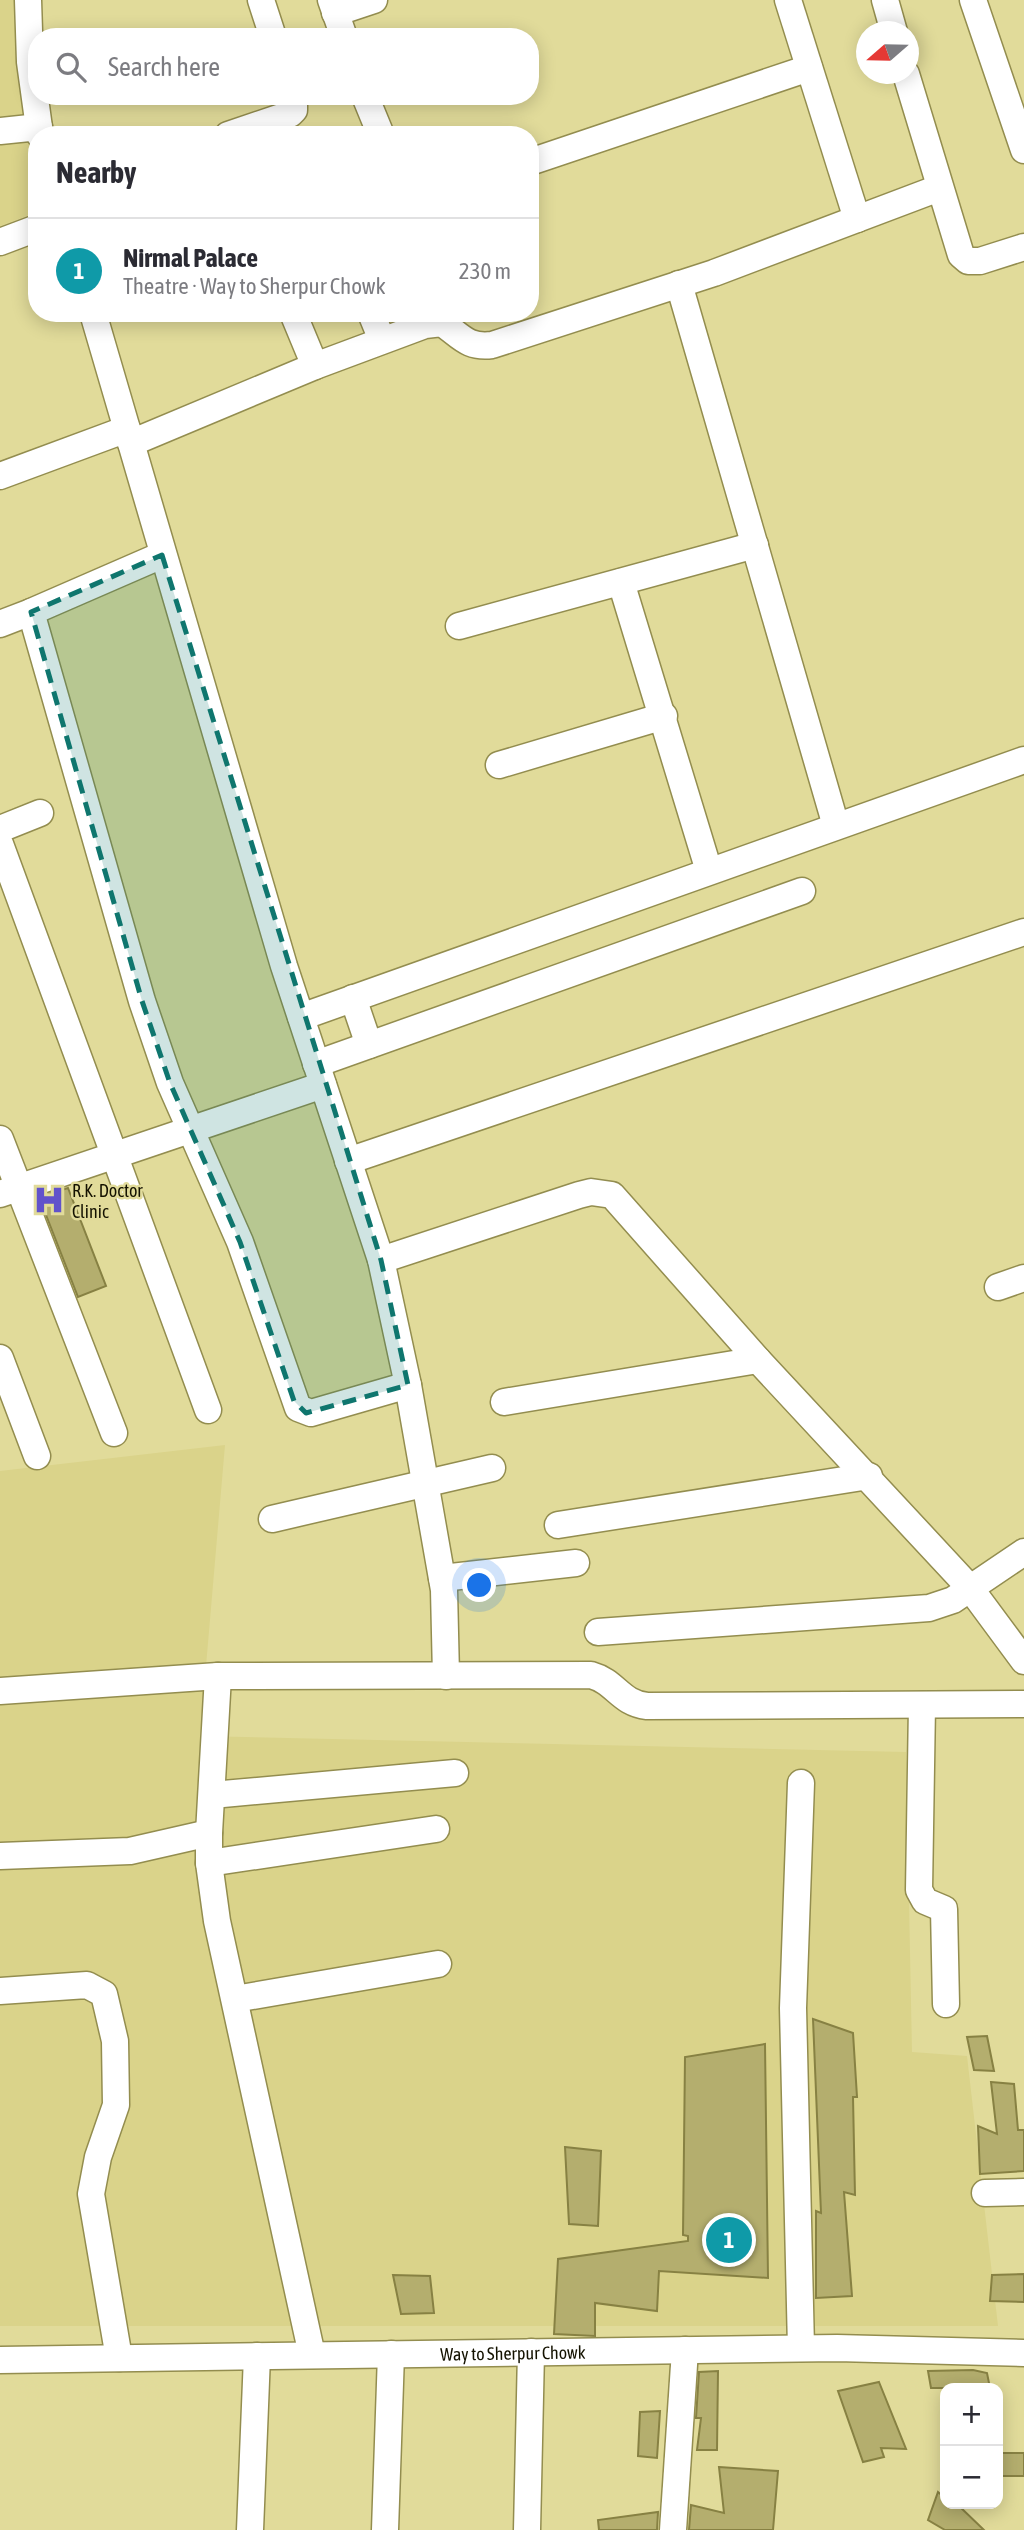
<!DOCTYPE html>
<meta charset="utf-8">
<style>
:root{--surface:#fff;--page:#f2f2f3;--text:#2b2b33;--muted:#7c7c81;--line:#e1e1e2;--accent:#6152cb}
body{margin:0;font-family:"Asap Condensed",sans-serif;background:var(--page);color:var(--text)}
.controls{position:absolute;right:21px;bottom:21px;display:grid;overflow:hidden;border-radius:14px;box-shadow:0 4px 18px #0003}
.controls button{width:63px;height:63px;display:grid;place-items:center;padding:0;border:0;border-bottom:2px solid var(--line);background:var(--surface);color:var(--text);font:35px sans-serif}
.compass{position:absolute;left:856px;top:21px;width:63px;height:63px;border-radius:50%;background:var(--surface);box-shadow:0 4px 18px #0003;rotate:250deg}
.you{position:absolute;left:480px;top:1586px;width:24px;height:24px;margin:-18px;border:5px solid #fff;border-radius:50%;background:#1a73e8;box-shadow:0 0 0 10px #1a73e833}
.badge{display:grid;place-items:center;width:46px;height:46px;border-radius:50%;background:var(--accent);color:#fff;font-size:23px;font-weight:700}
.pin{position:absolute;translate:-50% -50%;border:4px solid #fff;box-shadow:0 2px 7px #0006}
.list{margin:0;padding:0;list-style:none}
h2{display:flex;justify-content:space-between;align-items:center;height:91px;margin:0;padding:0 28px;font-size:30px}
h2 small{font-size:23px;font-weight:400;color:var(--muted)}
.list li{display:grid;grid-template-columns:46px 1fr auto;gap:21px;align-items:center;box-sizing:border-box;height:105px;padding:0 28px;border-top:2px solid var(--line)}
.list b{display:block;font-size:26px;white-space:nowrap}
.list p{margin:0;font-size:23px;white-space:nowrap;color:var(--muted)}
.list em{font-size:23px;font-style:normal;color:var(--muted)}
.icon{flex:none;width:38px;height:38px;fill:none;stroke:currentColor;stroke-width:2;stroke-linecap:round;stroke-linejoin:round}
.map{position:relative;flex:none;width:1024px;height:2530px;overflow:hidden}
.search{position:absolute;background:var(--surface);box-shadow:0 4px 18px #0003;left:28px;top:28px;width:511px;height:77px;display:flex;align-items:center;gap:18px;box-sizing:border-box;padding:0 24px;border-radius:28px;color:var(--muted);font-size:26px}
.panel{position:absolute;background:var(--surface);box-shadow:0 4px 18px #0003;left:28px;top:126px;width:511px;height:196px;border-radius:28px}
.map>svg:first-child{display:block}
.built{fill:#dad38a}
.building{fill:#b4ae6e;stroke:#878143;stroke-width:2}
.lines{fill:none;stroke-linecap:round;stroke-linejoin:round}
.minor-casing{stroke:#938d4f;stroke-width:29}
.minor{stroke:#fff;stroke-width:26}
.marked{fill:#0f766e;fill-opacity:0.2;stroke:#0f766e;stroke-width:5;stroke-dasharray:14 9;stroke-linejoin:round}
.labels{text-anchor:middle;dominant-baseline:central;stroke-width:5;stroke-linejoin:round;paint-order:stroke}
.poi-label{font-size:18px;fill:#141200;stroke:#e1db9a;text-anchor:start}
.street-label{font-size:18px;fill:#141200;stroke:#e1db9a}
</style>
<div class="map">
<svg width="1024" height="2530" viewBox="0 0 1024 2530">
<rect width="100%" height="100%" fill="#e1db9a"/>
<g class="built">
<path d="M0,0H20L23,100L37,176V212L0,226Z"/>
<path d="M225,1445L200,1736L906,1752L912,2052L967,2056L998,2326H0V1471Z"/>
</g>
<g class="building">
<path d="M68,1188L106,1286L78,1297L39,1197Z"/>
<path d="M813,2019L853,2033L857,2097H853L855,2195L844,2192L852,2296L816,2298V2211L821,2213Z"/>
<path d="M987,2036L994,2071L974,2070L967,2037Z"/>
<path d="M765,2044L768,2278L659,2271L657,2311L595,2303V2336L554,2334L558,2259L688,2241V2236L683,2235L685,2057Z"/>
<path d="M991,2082L1014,2084L1018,2130H1024V2171L980,2174L978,2126L997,2134Z"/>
<path d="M565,2147L601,2151L598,2226L569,2224Z"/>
<path d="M1024,2274V2302L990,2301L992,2275Z"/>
<path d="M393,2275L430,2276L434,2313L401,2314Z"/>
<path d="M973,2370L987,2373L990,2388H931L928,2371Z"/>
<path d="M718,2371L717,2450H697L701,2418H696L699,2372Z"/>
<path d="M879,2382L906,2449L881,2448L884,2457L863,2462L838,2391Z"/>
<path d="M660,2411L657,2458L638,2456L640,2412Z"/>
<rect x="998" y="2453" width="26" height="23"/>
<path d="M719,2467L778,2471L773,2530H689L691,2505L724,2513Z"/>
<path d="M938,2492L945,2498V2504H957L984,2530H945L928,2520Z"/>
<path d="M658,2512L657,2530H599L598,2520Z"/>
</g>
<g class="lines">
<defs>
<g id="minor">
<path d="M28,0L30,62L40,135"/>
<path d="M261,0L273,37"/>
<path d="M331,0L344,37"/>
<path d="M788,0L857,219"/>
<path d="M885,0L894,32"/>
<path d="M973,0L1024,150"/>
<path d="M335,13L374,0"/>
<path d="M906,74L961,255L968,261H980L1024,247"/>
<path d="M365,96L381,135"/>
<path d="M0,131L39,127"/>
<path d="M228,135L290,114L294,110V96"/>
<path d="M530,162L809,68"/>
<path d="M0,242L37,228"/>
<path d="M679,284L836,826"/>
<path d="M93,313L284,966L381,1260L579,1195L591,1192L612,1195L758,1360L970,1588L1024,1661"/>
<path d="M293,313L315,366"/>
<path d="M371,313L382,340"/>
<path d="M131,443L315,366L425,325L442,323C461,336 467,348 492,345L714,273L939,188"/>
<path d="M0,476L127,429"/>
<path d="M162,555L31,612L142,1001L170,1083L240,1242L298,1408L311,1413L408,1385"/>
<path d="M621,582L709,871"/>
<path d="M0,624L31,612"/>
<path d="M459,626L755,545"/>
<path d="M499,765L664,716"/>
<path d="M0,829L40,813"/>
<path d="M0,844L208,1410"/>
<path d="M353,998L369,1045"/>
<path d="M301,1017L1024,760"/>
<path d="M316,1064L802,891"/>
<path d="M0,1139L114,1433"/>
<path d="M348,1161L1024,932"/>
<path d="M0,1194L323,1085"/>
<path d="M381,1260L408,1385L444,1590L446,1676"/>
<path d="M998,1287L1024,1278"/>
<path d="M0,1358L37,1456"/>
<path d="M504,1402L758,1360"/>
<path d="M272,1519L492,1468"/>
<path d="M558,1525L869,1476"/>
<path d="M442,1578L576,1563"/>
<path d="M598,1632L929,1608L953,1600L1024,1552"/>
<path d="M218,1676L209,1833V1863L217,1921L312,2355"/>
<path d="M0,1691L218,1676L591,1675C616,1682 620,1703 647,1706L1024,1704"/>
<path d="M922,1705L919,1890L925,1901L944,1909L946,2004"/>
<path d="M801,1783L793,2008L801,2348"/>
<path d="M212,1795L455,1773"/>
<path d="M0,1856L130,1851L209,1833"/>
<path d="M209,1863L436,1829"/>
<path d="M0,1991L87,1985L104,1994L115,2041L116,2105L98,2157L91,2194L119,2358"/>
<path d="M235,1999L438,1964"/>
<path d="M985,2193L1024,2192"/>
<path id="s1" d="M0,2360L837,2348L1024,2353"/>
<path d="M250,2530L257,2356"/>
<path d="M385,2530L391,2354"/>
<path d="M527,2530L531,2352"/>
<path d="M673,2530L685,2350"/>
</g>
</defs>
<use href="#minor" class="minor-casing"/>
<use href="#minor" class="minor"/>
</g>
<path class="marked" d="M162,555L381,1260L408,1385L306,1413L294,1401L240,1242L170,1083L142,1001L31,612Z"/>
<defs>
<symbol id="hospital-bare" viewBox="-9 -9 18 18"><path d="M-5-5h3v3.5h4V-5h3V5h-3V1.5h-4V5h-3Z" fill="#6152cb" stroke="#e1db9a" stroke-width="2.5" paint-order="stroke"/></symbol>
</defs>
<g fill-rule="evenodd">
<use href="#hospital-bare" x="27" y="1178" width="44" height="44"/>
</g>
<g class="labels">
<g class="poi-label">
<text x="72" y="1190">R.K. Doctor<tspan x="72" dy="21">Clinic</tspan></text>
</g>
<g class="street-label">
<text stroke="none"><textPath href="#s1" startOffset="513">Way to Sherpur Chowk</textPath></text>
</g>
</g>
</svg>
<div class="controls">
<button>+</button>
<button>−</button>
</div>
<svg class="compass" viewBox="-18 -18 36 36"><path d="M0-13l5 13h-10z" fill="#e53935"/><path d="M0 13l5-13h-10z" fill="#7c7c81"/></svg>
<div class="you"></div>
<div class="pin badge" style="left:729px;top:2240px;background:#0f9aa8">1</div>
<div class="search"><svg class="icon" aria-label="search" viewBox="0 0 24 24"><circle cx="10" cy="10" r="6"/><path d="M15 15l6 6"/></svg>Search here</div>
<section class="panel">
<h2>Nearby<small></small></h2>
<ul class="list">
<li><span class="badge" style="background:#0f9aa8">1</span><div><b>Nirmal Palace</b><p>Theatre · Way to Sherpur Chowk</p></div><em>230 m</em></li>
</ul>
</section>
</div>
